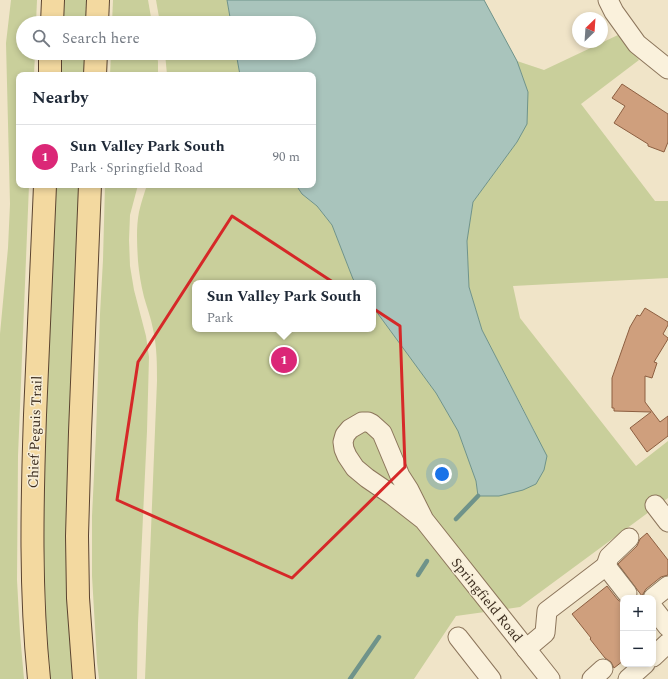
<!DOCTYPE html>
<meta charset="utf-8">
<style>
:root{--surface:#fff;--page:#f2f2f3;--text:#1f2937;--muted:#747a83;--line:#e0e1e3;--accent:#db2777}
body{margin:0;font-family:Spectral,serif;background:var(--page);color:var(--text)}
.controls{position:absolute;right:12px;bottom:12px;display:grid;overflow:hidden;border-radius:8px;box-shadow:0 2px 6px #0003}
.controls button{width:36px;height:36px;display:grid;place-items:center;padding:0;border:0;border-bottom:1px solid var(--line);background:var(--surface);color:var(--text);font:20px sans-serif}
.compass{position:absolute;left:572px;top:12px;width:36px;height:36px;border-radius:50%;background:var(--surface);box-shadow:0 2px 6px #0003;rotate:25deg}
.you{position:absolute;left:442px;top:474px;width:14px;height:14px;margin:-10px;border:3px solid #fff;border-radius:50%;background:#1a73e8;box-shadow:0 0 0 6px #1a73e833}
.badge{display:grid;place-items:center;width:26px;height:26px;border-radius:50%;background:var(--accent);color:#fff;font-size:13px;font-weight:700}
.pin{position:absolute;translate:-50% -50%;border:2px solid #fff;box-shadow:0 1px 4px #0006}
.popup{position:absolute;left:192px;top:280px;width:184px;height:52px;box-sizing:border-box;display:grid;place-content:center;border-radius:8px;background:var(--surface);filter:drop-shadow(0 1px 3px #0005);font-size:13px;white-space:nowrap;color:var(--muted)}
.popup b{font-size:15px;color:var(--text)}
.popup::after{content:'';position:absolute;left:50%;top:100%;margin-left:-8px;border:8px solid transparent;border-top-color:var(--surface)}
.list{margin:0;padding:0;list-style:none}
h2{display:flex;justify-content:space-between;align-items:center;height:52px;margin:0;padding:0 16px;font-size:17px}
h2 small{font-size:13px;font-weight:400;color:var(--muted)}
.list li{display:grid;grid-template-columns:26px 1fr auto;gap:12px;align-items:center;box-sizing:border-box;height:64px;padding:0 16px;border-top:1px solid var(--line)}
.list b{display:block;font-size:15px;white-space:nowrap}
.list p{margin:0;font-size:13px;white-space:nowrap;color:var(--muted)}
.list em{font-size:13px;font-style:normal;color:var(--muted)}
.icon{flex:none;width:22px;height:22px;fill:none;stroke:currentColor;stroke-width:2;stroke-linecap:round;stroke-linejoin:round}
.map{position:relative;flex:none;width:668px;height:679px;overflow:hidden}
.search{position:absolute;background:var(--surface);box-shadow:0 2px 6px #0003;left:16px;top:16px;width:300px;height:44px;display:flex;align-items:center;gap:10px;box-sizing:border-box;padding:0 14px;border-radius:22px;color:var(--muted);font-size:15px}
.panel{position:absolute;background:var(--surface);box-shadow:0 2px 6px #0003;left:16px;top:72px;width:300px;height:116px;border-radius:8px}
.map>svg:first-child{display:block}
.green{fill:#c9cf9b}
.water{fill:#a9c4bc;stroke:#6f938a}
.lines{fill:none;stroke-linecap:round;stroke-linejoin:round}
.stream{stroke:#6f938a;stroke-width:4.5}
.building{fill:#cf9f7d;stroke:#8d5f41}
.minor-casing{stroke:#8d765c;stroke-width:21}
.major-casing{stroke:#5b4430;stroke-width:24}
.minor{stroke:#faf1dc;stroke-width:19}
.major{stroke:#f3d9a0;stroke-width:22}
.marked{fill:none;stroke:#d62828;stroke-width:3;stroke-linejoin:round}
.labels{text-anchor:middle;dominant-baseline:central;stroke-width:3;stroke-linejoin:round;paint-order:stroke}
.street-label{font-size:14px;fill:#3d2e20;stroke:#f7eed8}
</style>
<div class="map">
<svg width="668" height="679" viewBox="0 0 668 679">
<rect width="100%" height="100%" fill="#f0e4c8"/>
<g class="green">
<path d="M11,0H37L36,23H23V53H35L34,75H19V185H29L18,456L17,580L20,634L24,679H0V334L8,248L10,204L6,43Z"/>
<path d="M61,0H90L89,23H60Z"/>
<path d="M113,0H148L152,23H112Z"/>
<path d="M156,0H227L231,23H160Z"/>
<path d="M618,35L639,60L581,104L655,201H668V278L513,286L520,318L636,466L668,441V498L520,607L456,616L414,679H145L157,381C157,364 157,347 153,329C151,318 147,308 144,297C141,285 139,273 138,261C137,245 136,227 139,212C141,203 144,194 147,185H296L302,194L317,206L332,225L353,279L356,283H195V329H373V307L436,393L458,431L476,481L478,496L535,432L482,330L469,287L467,239L473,202L517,142L528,92L517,61L544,70Z"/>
<path d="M59,53H88L87,75H58Z"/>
<path d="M111,53H157L158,62V75H110Z"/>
<path d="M165,53H236L240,75H167Z"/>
<path d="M53,185H82L76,679H48L42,597L43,452Z"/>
<path d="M105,185H138L130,215L129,240L130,266L134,290L146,336L149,357L147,431L138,623L137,679H99L97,662L92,576V516L96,434L100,314L103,260Z"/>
</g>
<path class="water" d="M227,0H484L517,61L528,92L527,124L517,142L473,202L467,241L469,287L482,330L547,456L544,470L536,484L523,490L499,496H478L476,481L458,431L436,393L373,307V283H356L353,279L332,225L317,206L302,194L296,185H313V75H240L236,53H309V23H231Z"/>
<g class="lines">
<g class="stream">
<path d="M456,519L478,496"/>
<path d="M418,575L427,561"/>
<path d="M350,679L379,637"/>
</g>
</g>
<g class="building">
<path d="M622,84L668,114V142L664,152L648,146V144L614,123L625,106L612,98Z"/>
<path d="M645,308L668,322V325L663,334L668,338V339L654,362L657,363L652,378L645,376V402L660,422L668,416V436L647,452L630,428L651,412L614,411V408H612V378L630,327L637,315L640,316Z"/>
<path d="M647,533L668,560V575L661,577L646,589L643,594L642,596L618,564L637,546L640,539Z"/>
<path d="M607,586L618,600L623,603V661L614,668L611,662L605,658L590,639L591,638L572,614Z"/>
</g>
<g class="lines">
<defs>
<g id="minor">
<path d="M608,0L614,12L637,44L668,69"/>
<path d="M655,505L668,522"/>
<path d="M424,520L392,495L367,478L355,468L347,456L344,449L343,442L345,435L350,429L362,422H368L372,424L382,433L400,476L409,490L424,520L550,679"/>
<path d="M606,566L609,557L629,538"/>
<path d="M653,598L668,586"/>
<path d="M653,608L668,627"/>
<path d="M458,637L491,679"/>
<path d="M526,649L545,633L547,611L606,566L627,593"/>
<path d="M653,657L668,643"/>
<path d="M592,679L603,669"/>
<path d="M628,679L645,664"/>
</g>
<g id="major">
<path d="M52,23L53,0"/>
<path d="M97,23L98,0"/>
<path d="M50,75V53"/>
<path d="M95,75L96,53"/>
<path d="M39,679C30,591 32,503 35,415C38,339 42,262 45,185"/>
<path d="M84,679L78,598L77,536L80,432L90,185"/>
</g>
</defs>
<use href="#minor" class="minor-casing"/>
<use href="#major" class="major-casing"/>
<use href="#minor" class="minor"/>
<use href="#major" class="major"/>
</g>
<path class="marked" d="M232,216L400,326L405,467L292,578L117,500L138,362Z"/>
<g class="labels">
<g class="street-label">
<text transform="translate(35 432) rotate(-88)">Chief Peguis Trail</text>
<text transform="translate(487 600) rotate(51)">Springfield Road</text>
</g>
</g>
</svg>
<div class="controls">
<button>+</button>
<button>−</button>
</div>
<svg class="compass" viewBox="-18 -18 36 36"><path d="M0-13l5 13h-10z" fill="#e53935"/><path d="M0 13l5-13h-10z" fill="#747a83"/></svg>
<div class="you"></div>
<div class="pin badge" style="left:284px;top:360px">1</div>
<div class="popup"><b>Sun Valley Park South</b>Park</div>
<div class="search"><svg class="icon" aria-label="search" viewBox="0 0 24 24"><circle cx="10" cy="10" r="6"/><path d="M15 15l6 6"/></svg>Search here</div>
<section class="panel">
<h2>Nearby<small></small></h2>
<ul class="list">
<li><span class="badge">1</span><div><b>Sun Valley Park South</b><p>Park · Springfield Road</p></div><em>90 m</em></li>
</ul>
</section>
</div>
